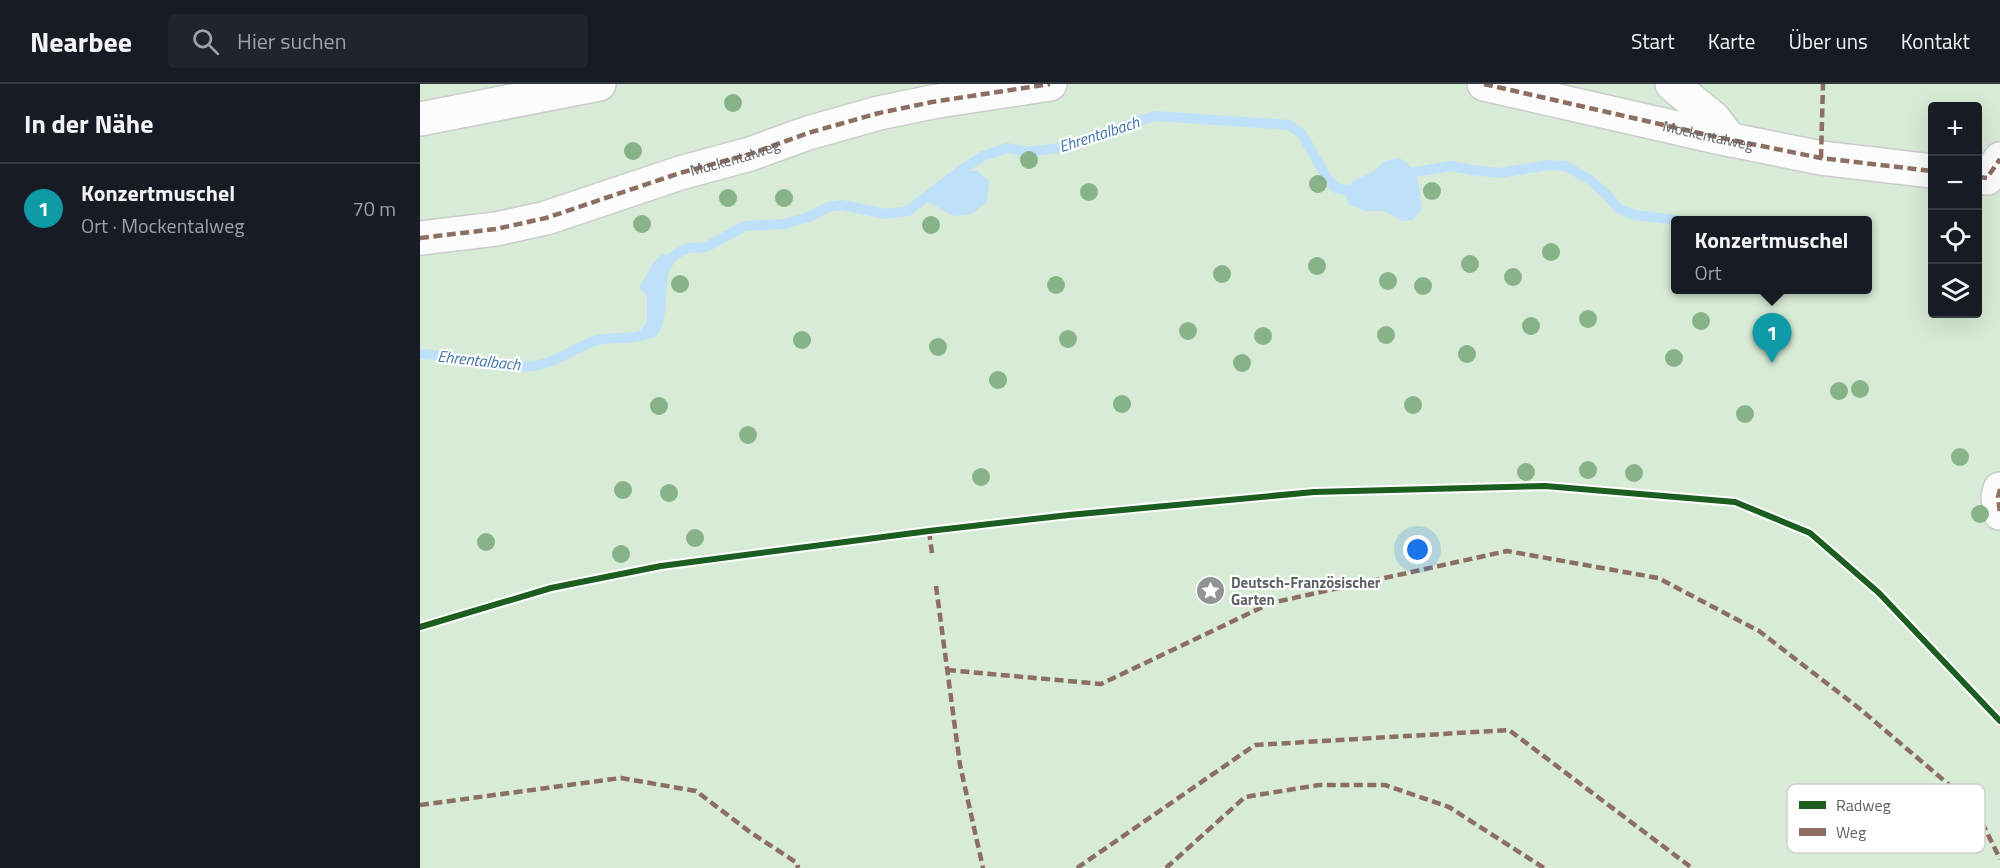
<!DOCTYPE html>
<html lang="de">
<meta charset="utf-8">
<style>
:root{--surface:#171b24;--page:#20242c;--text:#f1f3f6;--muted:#9ea1a6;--line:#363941;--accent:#919496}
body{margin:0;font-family:"Titillium Web",sans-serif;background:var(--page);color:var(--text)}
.controls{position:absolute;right:18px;top:18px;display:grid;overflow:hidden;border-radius:6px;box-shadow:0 6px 24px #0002}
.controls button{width:54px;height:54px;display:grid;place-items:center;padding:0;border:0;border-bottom:2px solid var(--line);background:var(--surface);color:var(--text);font:30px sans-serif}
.you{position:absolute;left:998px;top:466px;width:21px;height:21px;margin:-15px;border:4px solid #fff;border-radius:50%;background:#1a73e8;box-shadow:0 0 0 9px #1a73e833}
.badge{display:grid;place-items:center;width:39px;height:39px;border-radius:50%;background:var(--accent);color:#fff;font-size:20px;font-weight:700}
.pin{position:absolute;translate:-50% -50px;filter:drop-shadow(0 2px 3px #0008)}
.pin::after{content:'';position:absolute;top:32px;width:21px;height:18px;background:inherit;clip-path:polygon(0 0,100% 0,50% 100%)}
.popup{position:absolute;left:1251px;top:132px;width:201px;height:78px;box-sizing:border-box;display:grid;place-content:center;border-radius:6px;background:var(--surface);filter:drop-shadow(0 2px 4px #0005);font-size:20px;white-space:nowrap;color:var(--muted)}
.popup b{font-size:22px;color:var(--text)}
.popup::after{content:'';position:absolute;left:50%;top:100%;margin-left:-12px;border:12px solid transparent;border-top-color:var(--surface)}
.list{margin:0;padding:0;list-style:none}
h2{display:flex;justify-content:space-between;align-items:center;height:78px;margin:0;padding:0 24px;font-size:26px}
h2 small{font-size:20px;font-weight:400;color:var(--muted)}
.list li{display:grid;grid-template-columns:39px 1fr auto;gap:18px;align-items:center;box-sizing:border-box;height:90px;padding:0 24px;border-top:2px solid var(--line)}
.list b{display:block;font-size:22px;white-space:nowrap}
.list p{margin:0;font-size:20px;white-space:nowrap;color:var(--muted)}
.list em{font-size:20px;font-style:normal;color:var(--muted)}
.icon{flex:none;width:33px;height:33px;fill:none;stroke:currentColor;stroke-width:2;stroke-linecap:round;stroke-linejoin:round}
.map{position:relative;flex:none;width:1580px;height:784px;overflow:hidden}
header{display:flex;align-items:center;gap:36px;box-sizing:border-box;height:84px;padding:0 30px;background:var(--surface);border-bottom:2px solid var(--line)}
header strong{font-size:28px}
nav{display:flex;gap:33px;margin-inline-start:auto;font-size:21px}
.search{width:420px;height:54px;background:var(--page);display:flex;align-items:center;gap:15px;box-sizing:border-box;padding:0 21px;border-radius:6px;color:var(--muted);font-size:22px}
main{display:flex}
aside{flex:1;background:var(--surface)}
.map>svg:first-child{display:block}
.green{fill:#d8ebd6;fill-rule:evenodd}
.water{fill:#bfe0f9}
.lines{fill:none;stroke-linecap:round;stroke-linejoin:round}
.stream{stroke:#bfe0f9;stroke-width:10}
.minor-casing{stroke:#cbcccc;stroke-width:36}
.minor{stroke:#fdfcfc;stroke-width:33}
.quiet{stroke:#8d6e63;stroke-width:4.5;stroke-dasharray:9 4.5;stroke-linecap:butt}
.cycleway-casing{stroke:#fff;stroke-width:10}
.cycleway{stroke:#1b5e20;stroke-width:6}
.tree{fill:#88b388}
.labels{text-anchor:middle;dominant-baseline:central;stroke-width:4.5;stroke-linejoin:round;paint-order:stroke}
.street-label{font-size:15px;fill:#5f6368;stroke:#fff}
.poi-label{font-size:15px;font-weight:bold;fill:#5f6368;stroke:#fff;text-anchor:start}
.water-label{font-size:16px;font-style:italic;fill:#4174aa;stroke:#fff}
.key{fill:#fff;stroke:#cfd0d2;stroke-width:1.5}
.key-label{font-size:16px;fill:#5f6368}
</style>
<header>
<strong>Nearbee</strong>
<div class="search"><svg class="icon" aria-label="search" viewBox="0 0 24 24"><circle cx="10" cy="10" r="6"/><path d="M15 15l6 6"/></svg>Hier suchen</div>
<nav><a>Start</a><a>Karte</a><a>Über uns</a><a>Kontakt</a></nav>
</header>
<main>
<aside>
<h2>In der Nähe<small></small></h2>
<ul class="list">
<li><span class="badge" style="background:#0f9aa8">1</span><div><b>Konzertmuschel</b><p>Ort · Mockentalweg</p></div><em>70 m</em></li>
</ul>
</aside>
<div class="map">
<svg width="1580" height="784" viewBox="0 0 1580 784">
<rect width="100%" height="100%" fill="#efeeea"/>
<path class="green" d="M0,0H1580V784H0ZM1512,22H1558V230H1512ZM1256,136H1448V206H1256Z"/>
<g class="water">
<path d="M979,74C1000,84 999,104 1002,125L993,136L982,137L964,127H944L928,120L925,106L933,97L953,88L965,77Z"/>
<path d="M541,86L557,87L569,97L567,118L551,130L533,132L505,116Z"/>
<path d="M243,170L251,174L254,179C252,183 248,188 248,192C245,207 248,237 238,250C234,255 227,255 221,256L219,248L227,238V212L219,203L234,178Z"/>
</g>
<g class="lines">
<g class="stream">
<path d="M983,90L1031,82L1052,86L1079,89L1129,81L1146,82L1170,96L1187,111L1198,124L1214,131L1257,136"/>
<path d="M243,186L251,174L258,169L268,164L286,163L325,142L365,140L389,133L408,123L422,121L466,130L488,127L541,86L563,72L587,64L607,68L638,64L735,32L869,41L882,50L908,96L916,104L925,106L937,105"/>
<path d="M0,270C38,270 76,286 114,282C136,279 154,264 174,257C192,251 216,258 232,247"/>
</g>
<defs>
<g id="minor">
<path d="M1064,0L1292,52L1401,74L1512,87"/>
<path d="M1252,0L1294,35L1310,56"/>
<path d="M0,35L179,0"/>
<path d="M1558,93L1567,94L1580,75"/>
<path id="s1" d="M0,154L76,145L126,134L260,89L330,70L388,49L459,29L512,18L630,0"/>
<path d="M1580,405L1578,413L1580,429"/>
</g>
</defs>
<use href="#minor" class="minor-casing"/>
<use href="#minor" class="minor"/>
<g class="quiet">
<path id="s2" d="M1064,0L1292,52L1401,74L1512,87"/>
<path d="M1401,74L1403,0"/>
<path d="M1558,93L1567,94L1580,75"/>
<path d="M0,154L76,145L126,134L260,89L330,70L388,49L459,29L512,18L630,0"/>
<path d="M1580,405L1578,413L1580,429"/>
<path d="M509,447L512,469"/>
<path d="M516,502L540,681L563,784"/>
<path d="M527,586L681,600L851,519L1087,467L1238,494L1339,547L1440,625L1554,722L1580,775"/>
<path d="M0,721L201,694L276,707L330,748L377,779L378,784"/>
<path d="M657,784L835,661L1089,646L1272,784"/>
<path d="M746,784L825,713L899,701H965L1029,723L1124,784"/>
</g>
<defs>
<path id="cycleway" d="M0,543L131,504L241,482L509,447L649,431L894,408L1125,402L1315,418L1390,449L1459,509L1580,637"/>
</defs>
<use href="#cycleway" class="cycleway-casing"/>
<use href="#cycleway" class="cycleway"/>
</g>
<g class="tree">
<circle cx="313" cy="19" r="9"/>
<circle cx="213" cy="67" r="9"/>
<circle cx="609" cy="76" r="9"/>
<circle cx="898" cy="100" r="9"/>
<circle cx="1012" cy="107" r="9"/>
<circle cx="669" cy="108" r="9"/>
<circle cx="308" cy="114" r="9"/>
<circle cx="364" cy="114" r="9"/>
<circle cx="222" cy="140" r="9"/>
<circle cx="511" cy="141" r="9"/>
<circle cx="1131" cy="168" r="9"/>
<circle cx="1050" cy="180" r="9"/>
<circle cx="897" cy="182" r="9"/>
<circle cx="802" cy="190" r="9"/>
<circle cx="1093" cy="193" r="9"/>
<circle cx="968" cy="197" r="9"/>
<circle cx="260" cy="200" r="9"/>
<circle cx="636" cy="201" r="9"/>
<circle cx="1003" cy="202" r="9"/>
<circle cx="1168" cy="235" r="9"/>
<circle cx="1281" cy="237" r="9"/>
<circle cx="1111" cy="242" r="9"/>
<circle cx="768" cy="247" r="9"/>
<circle cx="966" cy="251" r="9"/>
<circle cx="843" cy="252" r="9"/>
<circle cx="648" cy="255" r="9"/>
<circle cx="382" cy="256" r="9"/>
<circle cx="518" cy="263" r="9"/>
<circle cx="1047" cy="270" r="9"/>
<circle cx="1254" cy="274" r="9"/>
<circle cx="822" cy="279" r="9"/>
<circle cx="578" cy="296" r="9"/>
<circle cx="1440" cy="305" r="9"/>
<circle cx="1419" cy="307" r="9"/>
<circle cx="702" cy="320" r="9"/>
<circle cx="993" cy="321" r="9"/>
<circle cx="239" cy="322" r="9"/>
<circle cx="1325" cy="330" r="9"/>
<circle cx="328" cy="351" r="9"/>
<circle cx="1540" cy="373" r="9"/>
<circle cx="1168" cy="386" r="9"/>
<circle cx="1106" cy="388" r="9"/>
<circle cx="1214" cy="389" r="9"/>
<circle cx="561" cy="393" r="9"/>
<circle cx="203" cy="406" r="9"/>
<circle cx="249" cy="409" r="9"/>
<circle cx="1560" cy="430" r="9"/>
<circle cx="275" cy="454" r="9"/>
<circle cx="66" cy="458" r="9"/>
<circle cx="201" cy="470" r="9"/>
</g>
<defs>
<symbol id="sight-disc" viewBox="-11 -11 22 22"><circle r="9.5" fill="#919496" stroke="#fff"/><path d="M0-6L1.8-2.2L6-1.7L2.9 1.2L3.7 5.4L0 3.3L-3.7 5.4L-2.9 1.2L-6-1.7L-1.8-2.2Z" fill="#fff"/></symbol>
</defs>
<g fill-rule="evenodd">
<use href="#sight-disc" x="774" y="490" width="33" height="33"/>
</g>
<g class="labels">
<g class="street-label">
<text stroke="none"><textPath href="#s2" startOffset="230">Mockentalweg</textPath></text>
<text stroke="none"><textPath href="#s1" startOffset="326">Mockentalweg</textPath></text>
</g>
<g class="poi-label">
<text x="811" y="498">Deutsch-Französischer<tspan x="811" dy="17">Garten</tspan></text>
</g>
<g class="water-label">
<text transform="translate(679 50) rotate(-18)">Ehrentalbach</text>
<text transform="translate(59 276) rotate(6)">Ehrentalbach</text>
</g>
</g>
<rect x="1367" y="700" width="198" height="69" rx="9" class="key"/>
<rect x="1379" y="717" width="27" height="8" fill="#1b5e20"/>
<rect x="1379" y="744" width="27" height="8" fill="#8d6e63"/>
<g class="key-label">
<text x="1416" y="727">Radweg</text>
<text x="1416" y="754">Weg</text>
</g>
</svg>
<div class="controls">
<button>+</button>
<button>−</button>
<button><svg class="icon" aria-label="locate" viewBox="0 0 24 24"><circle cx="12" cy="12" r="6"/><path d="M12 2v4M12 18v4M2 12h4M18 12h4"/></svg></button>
<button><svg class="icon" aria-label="layers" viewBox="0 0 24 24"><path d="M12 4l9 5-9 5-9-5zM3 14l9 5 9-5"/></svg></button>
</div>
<div class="you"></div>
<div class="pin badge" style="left:1352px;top:279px;background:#0f9aa8">1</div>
<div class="popup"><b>Konzertmuschel</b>Ort</div>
</div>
</main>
